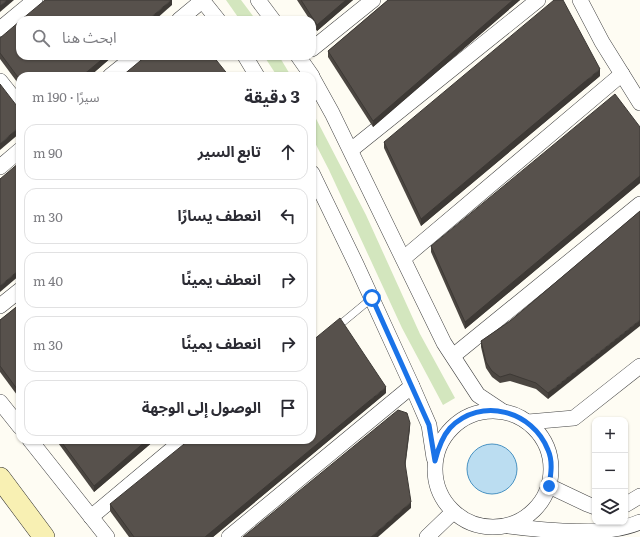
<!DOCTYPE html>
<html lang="ar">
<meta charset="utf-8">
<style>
:root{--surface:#fff;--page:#f7f7f7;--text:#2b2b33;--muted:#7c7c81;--line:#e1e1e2}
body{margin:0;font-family:Literata,"Noto Sans Arabic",serif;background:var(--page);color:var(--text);direction:rtl}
.controls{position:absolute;right:12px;bottom:12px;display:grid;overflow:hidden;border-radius:8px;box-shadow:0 1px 3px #0004}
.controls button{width:36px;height:36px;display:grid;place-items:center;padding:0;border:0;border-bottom:1px solid var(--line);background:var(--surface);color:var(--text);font:20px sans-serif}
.stop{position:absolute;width:12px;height:12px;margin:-9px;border:3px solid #1a73e8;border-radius:50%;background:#fff}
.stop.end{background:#1a73e8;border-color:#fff;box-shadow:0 1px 4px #0008}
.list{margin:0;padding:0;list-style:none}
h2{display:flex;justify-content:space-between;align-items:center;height:52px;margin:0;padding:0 16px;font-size:17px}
h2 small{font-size:13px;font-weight:400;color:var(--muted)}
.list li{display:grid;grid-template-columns:26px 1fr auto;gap:12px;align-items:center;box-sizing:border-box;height:56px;margin:0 8px 8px;padding:0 8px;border:1px solid var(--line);border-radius:12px}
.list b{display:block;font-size:15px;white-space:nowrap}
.list em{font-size:13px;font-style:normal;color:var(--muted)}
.icon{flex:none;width:22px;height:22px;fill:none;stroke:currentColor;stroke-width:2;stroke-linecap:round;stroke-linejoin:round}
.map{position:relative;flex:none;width:640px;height:537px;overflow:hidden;direction:ltr}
.search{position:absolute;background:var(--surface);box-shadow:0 1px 3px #0004;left:16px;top:16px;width:300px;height:44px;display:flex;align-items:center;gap:10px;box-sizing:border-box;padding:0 14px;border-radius:12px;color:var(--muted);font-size:15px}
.panel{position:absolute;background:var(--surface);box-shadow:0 1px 3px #0004;left:16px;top:72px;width:300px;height:372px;border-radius:12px;direction:rtl}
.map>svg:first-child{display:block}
.green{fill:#d3e6be}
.water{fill:#bbddf1;stroke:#4892c2}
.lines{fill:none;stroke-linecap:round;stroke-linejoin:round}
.lane-casing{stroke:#424242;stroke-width:8}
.street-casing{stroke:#424242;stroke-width:16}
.secondary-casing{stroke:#313131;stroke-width:22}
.lane{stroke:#fff;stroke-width:7}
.street{stroke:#fff;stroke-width:15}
.secondary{stroke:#f8f0b3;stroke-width:21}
.wall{fill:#4b4641}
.shaded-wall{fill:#3d3935}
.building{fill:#57514c;stroke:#3d3935}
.route{stroke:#1a73e8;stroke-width:5}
</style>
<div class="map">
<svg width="640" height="537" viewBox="0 0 640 537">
<rect width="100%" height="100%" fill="#fefcf3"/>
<g class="green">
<path d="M226,0H241L256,20H240Z"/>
<path d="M264,56H279L291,76H277Z"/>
<path d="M312,111L366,215L420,334L455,398L443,405L402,328L329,170L312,137Z"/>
</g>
<circle class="water" cx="492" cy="469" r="25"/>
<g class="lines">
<defs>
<path id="lane" d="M337,327L372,298"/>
<g id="street">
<path d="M202,0L218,20"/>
<path d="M258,0L273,20"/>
<path d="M580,0L602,42L640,103"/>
<path d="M179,20L203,0"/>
<path d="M0,29L35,0"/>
<path d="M312,49L373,0"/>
<path d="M245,56L257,76"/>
<path d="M298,56L312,76"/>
<path d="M110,76L135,56"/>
<path d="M312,77L332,113L444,343L478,395L502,411"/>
<path d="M0,81L20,106"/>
<path d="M351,150L538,0"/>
<path d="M0,167L20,150"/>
<path d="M312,173L356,264L412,386L429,425L434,458"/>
<path d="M404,258L622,74"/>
<path d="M0,306L20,290"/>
<path d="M453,356L640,204"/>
<path d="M0,402L20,427"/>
<circle cx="493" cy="469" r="58"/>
<path d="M528,422L574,418L640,366"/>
<path d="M30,440L107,537"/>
<path d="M549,486L587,504L595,507"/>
<path d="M625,505L640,496"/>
<path d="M91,517L183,440"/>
<path d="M509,526C549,531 605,537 640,522"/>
<path d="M229,537L412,386"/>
<path d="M427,537L453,512"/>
</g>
<path id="secondary" d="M0,478L44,537"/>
</defs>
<use href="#lane" class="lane-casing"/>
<use href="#street" class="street-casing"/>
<use href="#secondary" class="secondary-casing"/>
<use href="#lane" class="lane"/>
<use href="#street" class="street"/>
<use href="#secondary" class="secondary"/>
</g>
<g class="wall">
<path d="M297,0H353L317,31L312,24V20H310Z"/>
<path d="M388,0H520L373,127L328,57V51Z"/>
<path d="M0,38L20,56H113L90,76H20V86L0,59Z"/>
<path d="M600,76L421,226L384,148V142Z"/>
<path d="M640,127V183L465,329L431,252V246Z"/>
<path d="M640,211L548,399L536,389L510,381L500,383L492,377L486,368L481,347V341L510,321Z"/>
<path d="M20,304V399L0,372V320Z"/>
<path d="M386,393L213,537H129L110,511V504Z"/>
<path d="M56,440H155L94,492Z"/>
</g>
<g class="shaded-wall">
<path d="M7,0H14L0,12V6Z"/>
<path d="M171,0H172V5L155,20H148Z"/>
<path d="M346,0H353L317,31V25Z"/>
<path d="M513,0H520L373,127V121Z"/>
<path d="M106,56H113L90,76H82Z"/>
<path d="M600,69V76L421,226V219Z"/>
<path d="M20,126V133L0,150V144Z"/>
<path d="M640,176V183L465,329V322Z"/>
<path d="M20,269V275L0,292V286Z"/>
<path d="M640,320V326L548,399V393Z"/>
<path d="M386,387V393L213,537H205Z"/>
<path d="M410,423V429L405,469V463Z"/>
<path d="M147,440H155L94,492V486Z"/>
<path d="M411,502V508L378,537H371Z"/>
</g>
<g class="building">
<path d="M0,0H7L0,6Z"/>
<path d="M45,0H171L148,20H21Z"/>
<path d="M301,0H346L317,25Z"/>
<path d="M388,0H513L373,121L328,51Z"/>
<path d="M554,0H563L600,69L421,219L384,142Z"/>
<path d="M20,21V56H106L82,76H20V80L0,53V38Z"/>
<path d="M146,56H213L229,76H122Z"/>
<path d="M0,84L20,110V126L0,144Z"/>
<path d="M615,94L640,127V176L465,322L431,246Z"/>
<path d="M20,162V269L0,286V179Z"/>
<path d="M640,211V320L548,393L536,383L510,374L500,377L492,371L486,362L481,341L510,321Z"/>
<path d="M20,304V393L0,366V320Z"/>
<path d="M340,318L386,387L205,537H134L110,504L189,440H312V341Z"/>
<path d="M398,410L407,413L410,423L405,463L411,502L371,537H243Z"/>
<path d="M60,440H147L94,486Z"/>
</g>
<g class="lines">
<path class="route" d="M372,298L429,425L435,461C438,449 442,437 450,428C481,396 533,411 548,450C553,461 551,474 549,486"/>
</g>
</svg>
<div class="controls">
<button>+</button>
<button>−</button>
<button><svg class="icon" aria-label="layers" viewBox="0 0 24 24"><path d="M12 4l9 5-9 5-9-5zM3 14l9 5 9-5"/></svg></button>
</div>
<div class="stop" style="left:372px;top:298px"></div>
<div class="stop end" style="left:549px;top:486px"></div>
<div class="search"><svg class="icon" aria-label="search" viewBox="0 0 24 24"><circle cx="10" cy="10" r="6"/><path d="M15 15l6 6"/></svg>ابحث هنا</div>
<section class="panel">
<h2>3 دقيقة<small>سيرًا · 190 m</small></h2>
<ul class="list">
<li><svg class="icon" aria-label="ahead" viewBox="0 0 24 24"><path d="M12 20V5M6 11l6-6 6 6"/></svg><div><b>تابع السير</b></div><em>90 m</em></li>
<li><svg class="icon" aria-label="left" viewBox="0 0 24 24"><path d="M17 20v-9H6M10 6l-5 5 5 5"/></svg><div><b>انعطف يسارًا</b></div><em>30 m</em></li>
<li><svg class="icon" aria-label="right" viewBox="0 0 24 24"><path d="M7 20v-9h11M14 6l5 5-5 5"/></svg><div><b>انعطف يمينًا</b></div><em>40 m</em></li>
<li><svg class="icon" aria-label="right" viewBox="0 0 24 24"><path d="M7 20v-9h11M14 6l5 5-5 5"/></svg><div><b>انعطف يمينًا</b></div><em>30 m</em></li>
<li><svg class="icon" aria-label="arrive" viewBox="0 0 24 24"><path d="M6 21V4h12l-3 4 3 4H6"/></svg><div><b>الوصول إلى الوجهة</b></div></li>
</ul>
</section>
</div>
